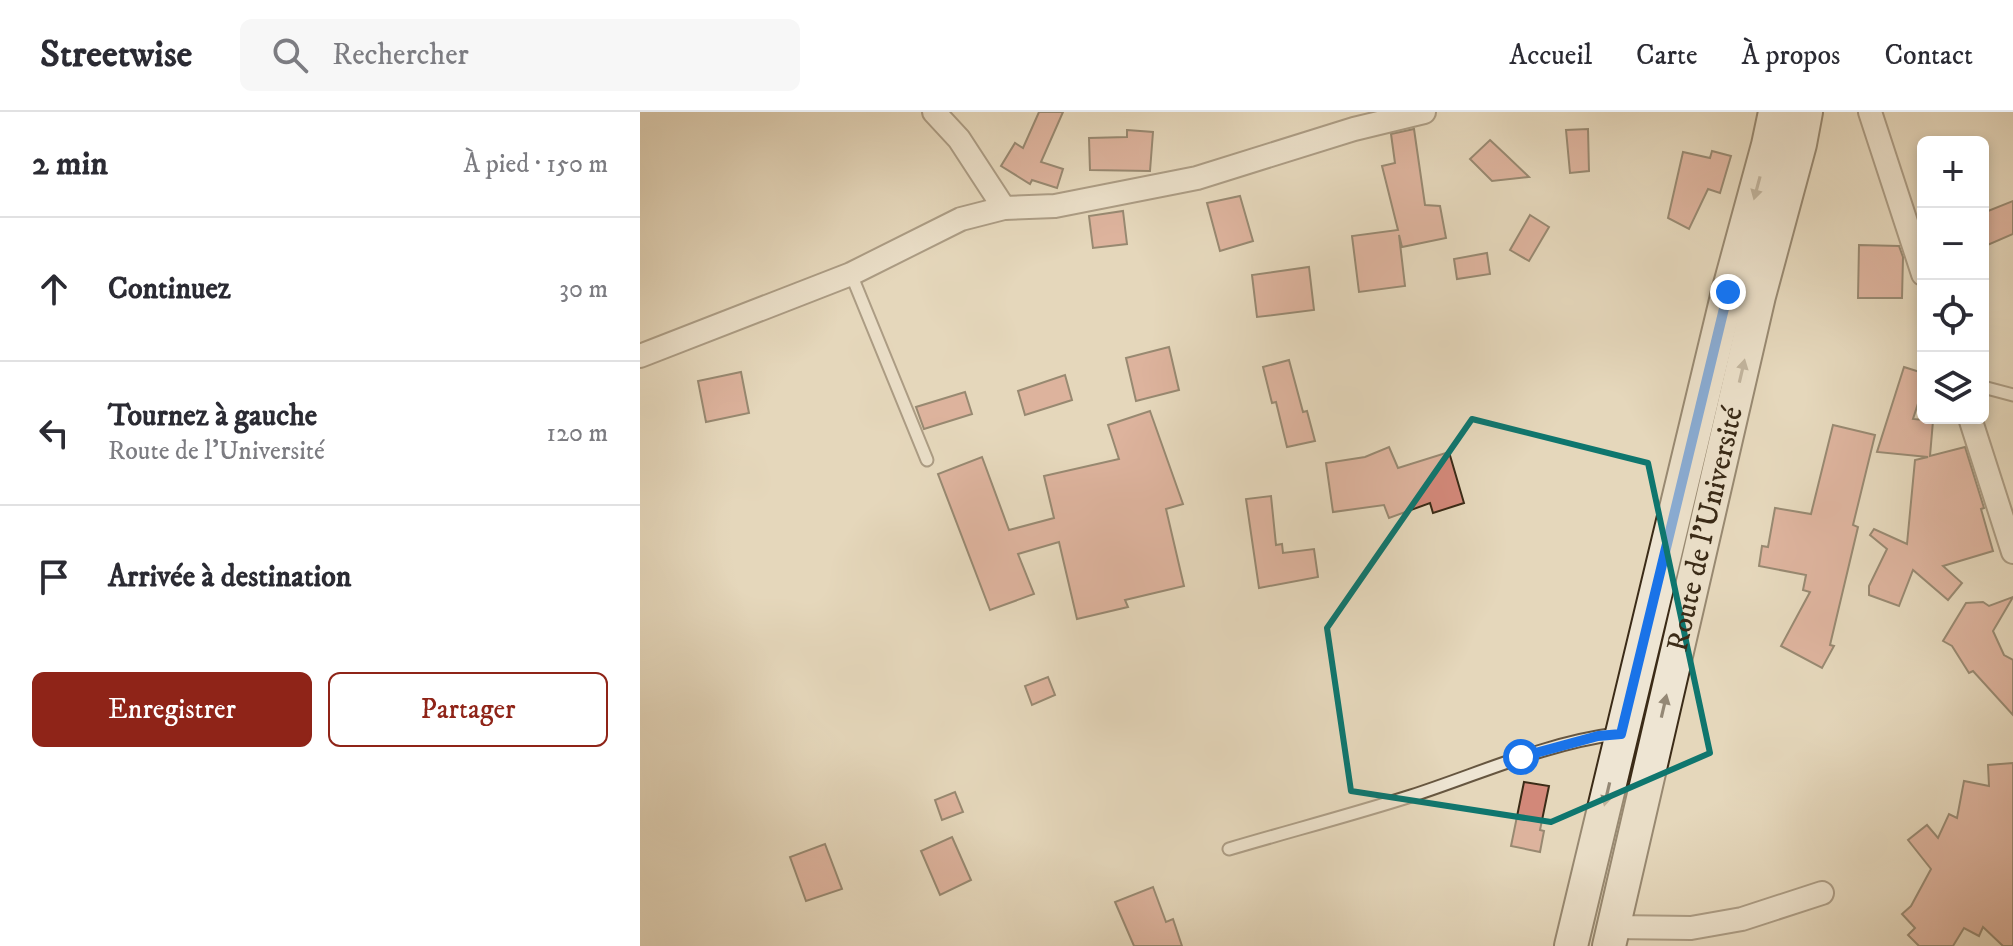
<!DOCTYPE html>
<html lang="fr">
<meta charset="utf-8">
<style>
:root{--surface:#fff;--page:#f7f7f7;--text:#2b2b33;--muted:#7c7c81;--line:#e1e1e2;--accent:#8f2418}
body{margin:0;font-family:"IM FELL DW Pica",serif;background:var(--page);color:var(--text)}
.controls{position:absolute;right:24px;top:24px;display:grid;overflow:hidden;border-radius:12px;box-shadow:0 4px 12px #0003}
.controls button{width:72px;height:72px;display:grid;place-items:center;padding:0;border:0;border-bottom:2px solid var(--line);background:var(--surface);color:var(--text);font:40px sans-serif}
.stop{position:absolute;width:24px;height:24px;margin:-18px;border:6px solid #1a73e8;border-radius:50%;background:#fff}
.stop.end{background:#1a73e8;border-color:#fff;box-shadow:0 2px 8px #0008}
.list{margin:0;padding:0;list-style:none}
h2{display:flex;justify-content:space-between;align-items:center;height:104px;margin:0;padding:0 32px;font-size:34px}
h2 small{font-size:26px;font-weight:400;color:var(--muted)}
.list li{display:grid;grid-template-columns:52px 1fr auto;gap:24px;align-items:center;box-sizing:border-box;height:144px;padding:0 32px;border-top:2px solid var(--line)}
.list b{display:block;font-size:30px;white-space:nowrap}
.list p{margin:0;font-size:26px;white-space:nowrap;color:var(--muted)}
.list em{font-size:26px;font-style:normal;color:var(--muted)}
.actions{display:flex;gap:16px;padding:24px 32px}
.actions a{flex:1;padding:18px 0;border:2px solid var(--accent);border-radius:12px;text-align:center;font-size:28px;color:var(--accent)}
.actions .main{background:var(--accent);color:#fff}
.icon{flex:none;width:44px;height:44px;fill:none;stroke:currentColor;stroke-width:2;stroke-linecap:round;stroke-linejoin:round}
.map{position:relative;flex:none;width:1373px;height:834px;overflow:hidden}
header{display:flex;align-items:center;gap:48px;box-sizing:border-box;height:112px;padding:0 40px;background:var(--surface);border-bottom:2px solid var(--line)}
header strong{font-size:38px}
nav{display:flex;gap:44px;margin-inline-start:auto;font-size:28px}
.search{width:560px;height:72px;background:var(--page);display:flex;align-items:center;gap:20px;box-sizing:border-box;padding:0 28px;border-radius:12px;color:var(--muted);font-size:30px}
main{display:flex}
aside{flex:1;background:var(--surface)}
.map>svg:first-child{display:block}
.building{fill:#d28879;stroke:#3b2b17;stroke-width:2}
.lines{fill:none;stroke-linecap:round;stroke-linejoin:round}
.service-casing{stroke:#665640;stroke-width:15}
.minor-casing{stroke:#665640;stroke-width:26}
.secondary-casing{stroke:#3b2b17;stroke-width:36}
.service{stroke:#eee5d3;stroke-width:11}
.minor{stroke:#eee5d3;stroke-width:22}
.secondary{stroke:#eee5d3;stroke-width:32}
.oneway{fill:#948875}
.route{stroke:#1a73e8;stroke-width:10}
.marked{fill:none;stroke:#0f766e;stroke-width:6;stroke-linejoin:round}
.labels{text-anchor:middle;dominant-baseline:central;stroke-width:6;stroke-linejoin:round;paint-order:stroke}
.street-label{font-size:30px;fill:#3b2b17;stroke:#eee5d3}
</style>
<header>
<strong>Streetwise</strong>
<div class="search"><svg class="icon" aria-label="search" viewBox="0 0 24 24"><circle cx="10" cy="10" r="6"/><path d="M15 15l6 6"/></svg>Rechercher</div>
<nav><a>Accueil</a><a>Carte</a><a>À propos</a><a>Contact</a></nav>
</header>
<main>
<aside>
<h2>2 min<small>À pied · 150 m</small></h2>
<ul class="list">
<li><svg class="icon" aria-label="ahead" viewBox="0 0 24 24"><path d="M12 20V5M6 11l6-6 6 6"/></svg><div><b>Continuez</b></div><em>30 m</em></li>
<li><svg class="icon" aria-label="left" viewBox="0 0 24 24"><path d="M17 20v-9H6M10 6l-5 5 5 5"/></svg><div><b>Tournez à gauche</b><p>Route de l'Université</p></div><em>120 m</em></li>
<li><svg class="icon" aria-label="arrive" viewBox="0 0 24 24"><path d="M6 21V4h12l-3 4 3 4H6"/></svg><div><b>Arrivée à destination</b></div></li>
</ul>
<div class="actions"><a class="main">Enregistrer</a><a>Partager</a></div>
</aside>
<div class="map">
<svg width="1373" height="834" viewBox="0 0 1373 834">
<rect width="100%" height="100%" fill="#e5d7bb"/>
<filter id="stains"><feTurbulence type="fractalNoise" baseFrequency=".0025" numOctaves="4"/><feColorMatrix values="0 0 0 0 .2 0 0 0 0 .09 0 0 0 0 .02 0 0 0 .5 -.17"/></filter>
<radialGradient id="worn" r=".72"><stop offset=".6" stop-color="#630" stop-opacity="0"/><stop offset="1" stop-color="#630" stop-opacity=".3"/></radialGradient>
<g class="building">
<path d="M399,0H423L401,50L423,57L417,76L392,68L390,72L361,54L375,31L383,36Z"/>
<path d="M774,17L785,93L800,94L806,126L762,135L759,123L765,174L719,180L712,124L758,118L742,54L755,51L751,22Z"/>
<path d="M948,17L949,59L930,61L926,18Z"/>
<path d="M487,18L513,20L510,59L450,58L449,26L487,25Z"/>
<path d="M850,28L866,43L889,65L852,69L830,47Z"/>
<path d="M1072,39L1091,44L1080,81L1068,77L1049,117L1028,106L1043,40L1070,46Z"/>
<path d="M600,84L613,129L580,139L567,91Z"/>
<path d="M1373,89V122L1343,135V101Z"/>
<path d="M483,99L487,132L453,136L449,104Z"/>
<path d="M890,103L909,115L889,149L870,138Z"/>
<path d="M1219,133L1259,134L1263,145L1262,186H1218Z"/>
<path d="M847,141L850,162L817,167L814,147Z"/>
<path d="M669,155L674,198L617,205L612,163Z"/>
<path d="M529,235L539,278L496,289L486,246Z"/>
<path d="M649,248L663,300L667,299L675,329L647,335L636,290L632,291L623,255Z"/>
<path d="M1264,255L1283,261V276L1273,307L1293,309L1290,344L1325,335L1344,396L1341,397L1353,439L1303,454L1322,471L1308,488L1273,458L1259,494L1229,483V474L1247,437L1230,423L1234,417L1267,432L1275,348L1288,345L1237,340Z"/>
<path d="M101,260L109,301L66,310L58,269Z"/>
<path d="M425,263L432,288L385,303L378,279Z"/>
<path d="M325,280L332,302L284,317L276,295Z"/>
<path d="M510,299L543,392L526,397L544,474L485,488L488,495L437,507L419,430L378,442L394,482L350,498L298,362L342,345L369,418L414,406L404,364L479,347L468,313Z"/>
<path d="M1193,313L1235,323L1213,413L1218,415L1190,533L1194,534L1182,556L1141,534L1170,480L1163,478L1166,463L1119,454L1122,434L1128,435L1135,396L1171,402Z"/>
<path d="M749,335L758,356L809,340L824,391L793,401L790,391L749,406L744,393L693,400L686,351L725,345Z"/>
<path d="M631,384L636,433L642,432L643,441L674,437L678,465L619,476L606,387Z"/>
<path d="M1373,485L1353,519L1364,543L1373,548V603L1333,559L1329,561L1312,534L1303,529L1326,491L1343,490L1349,494Z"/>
<path d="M408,565L415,583L392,593L385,574Z"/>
<path d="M1373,651V834H1363L1343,815L1339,824L1324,816L1313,834H1279L1268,823L1275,816L1262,802L1271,794L1291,757L1268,728L1287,713L1298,726L1309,702L1317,706L1324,669L1349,674L1348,653Z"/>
<path d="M884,670L909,674L900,718L904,719L900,740L871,734Z"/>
<path d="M315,680L323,700L302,708L295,688Z"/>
<path d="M312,725L331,768L300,783L281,739Z"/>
<path d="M185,732L202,777L166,789L150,745Z"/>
<path d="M513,775L526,810L533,807L542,834H494L475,790Z"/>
</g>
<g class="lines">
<defs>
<g id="service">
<path d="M211,162L287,348"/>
<path d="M1343,275L1373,283"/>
<path d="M589,737C650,719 711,703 771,684C839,662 906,631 976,622"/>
</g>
<g id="minor">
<path d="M294,0L319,27L364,96"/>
<path d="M1230,0L1283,162"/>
<path d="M0,244L211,162L321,107L364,96L415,94L557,66L714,17L784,0"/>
<path d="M1330,306L1373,440"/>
<path d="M974,815L1051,816L1102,807L1182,781"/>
</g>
<g id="secondary">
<path d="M931,834L1088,180L1128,33L1135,0"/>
<path id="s1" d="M969,834L1119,184L1160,32L1166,0"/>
</g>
</defs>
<use href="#service" class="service-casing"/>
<use href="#minor" class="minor-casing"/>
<use href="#secondary" class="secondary-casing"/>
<use href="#service" class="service"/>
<use href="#minor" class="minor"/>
<use href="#secondary" class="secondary"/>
</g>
<defs><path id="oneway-solid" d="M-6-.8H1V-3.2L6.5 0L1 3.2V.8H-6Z" transform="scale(2)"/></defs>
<g class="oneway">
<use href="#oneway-solid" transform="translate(1117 76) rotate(105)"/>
<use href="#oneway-solid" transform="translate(1102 259) rotate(-77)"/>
<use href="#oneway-solid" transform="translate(1024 594) rotate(-77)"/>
<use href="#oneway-solid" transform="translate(967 682) rotate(103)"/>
</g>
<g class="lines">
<path class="route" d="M881,645L958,624L981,622L1088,180"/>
</g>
<path d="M0 0H1373V834H0ZM832,307L1008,351L1070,641L911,710L711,679L687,516Z" fill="#e5d7bb" fill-opacity=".55" fill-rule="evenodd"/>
<path class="marked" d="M832,307L1008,351L1070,641L911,710L711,679L687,516Z"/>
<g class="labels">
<g class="street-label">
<text stroke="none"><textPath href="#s1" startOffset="428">Route de l'Université</textPath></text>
</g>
</g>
<rect width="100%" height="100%" filter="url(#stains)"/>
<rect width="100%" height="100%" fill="url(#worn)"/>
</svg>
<div class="controls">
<button>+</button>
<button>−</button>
<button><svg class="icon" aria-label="locate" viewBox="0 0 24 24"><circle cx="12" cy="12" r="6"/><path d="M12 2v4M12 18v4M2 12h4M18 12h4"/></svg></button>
<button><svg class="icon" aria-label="layers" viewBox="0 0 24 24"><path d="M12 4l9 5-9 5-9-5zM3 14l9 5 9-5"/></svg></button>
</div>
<div class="stop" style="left:881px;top:645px"></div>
<div class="stop end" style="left:1088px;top:180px"></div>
</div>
</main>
